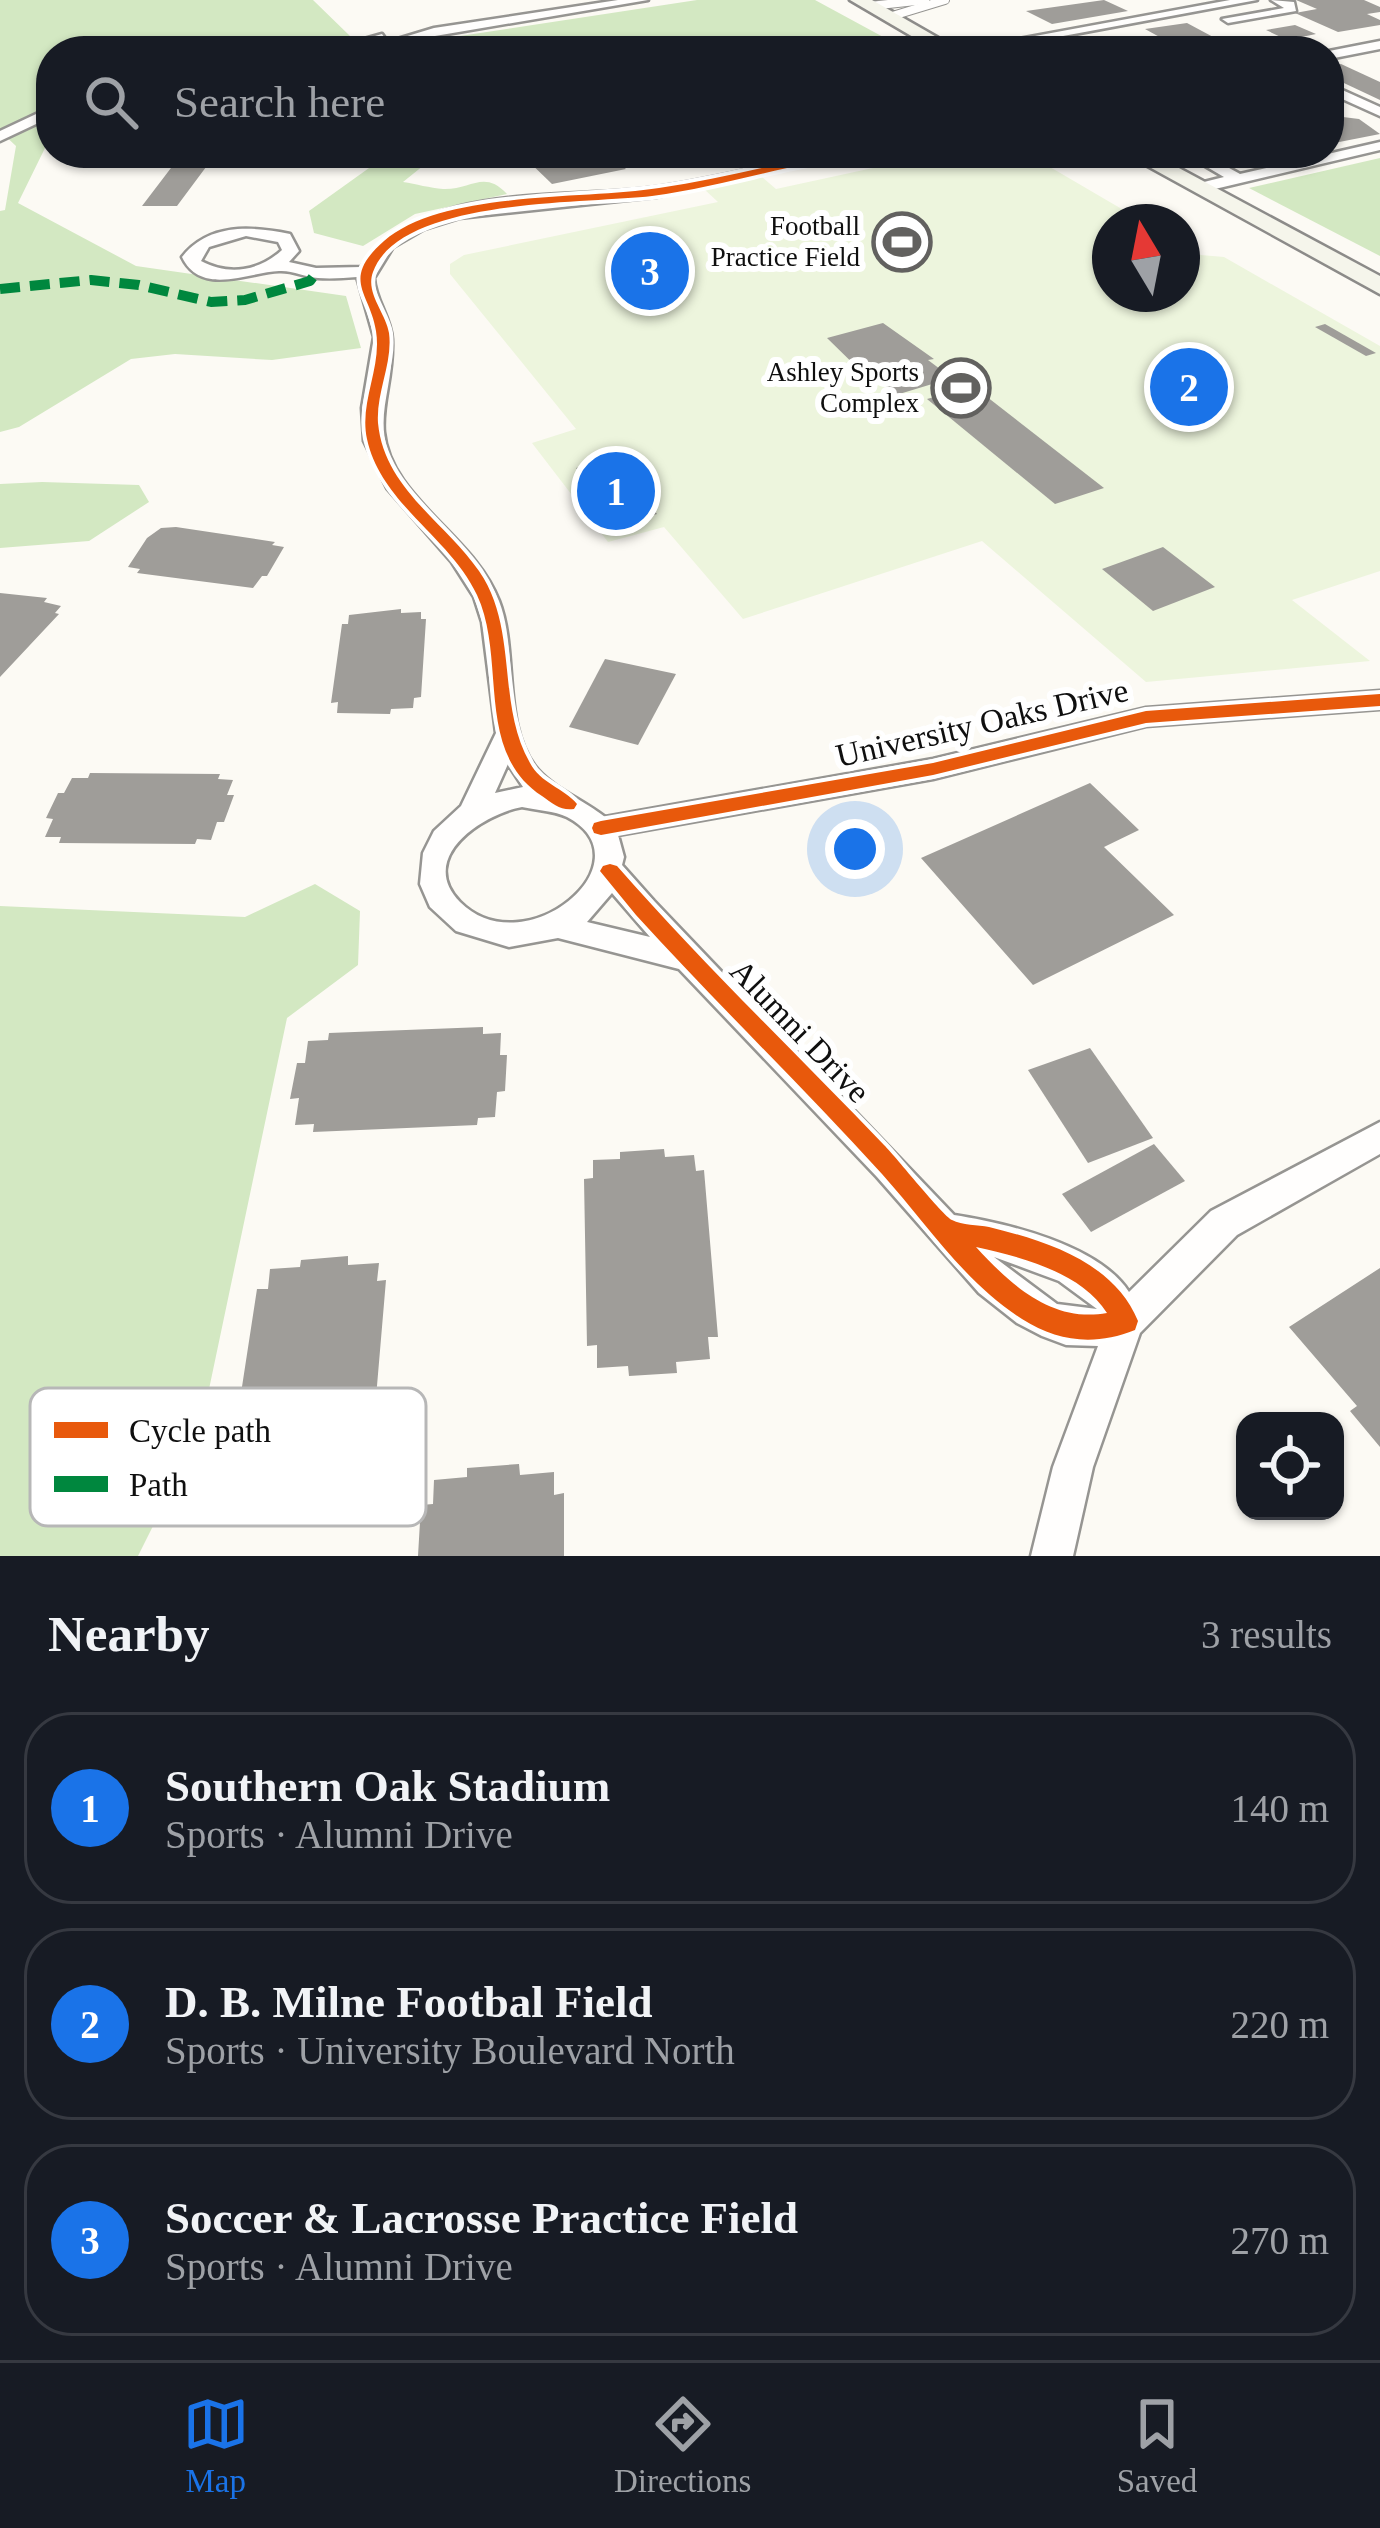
<!DOCTYPE html>
<meta charset="utf-8">
<style>
:root{--surface:#171b24;--page:#242831;--text:#f1f3f6;--muted:#9ea1a6;--line:#363941;--accent:#1a73e8}
body{margin:0;font-family:"Times New Roman",serif;background:var(--page);color:var(--text)}
.controls{position:absolute;right:36px;bottom:36px;display:grid;overflow:hidden;border-radius:24px;box-shadow:0 3px 9px #0004}
.controls button{width:108px;height:108px;display:grid;place-items:center;padding:0;border:0;border-bottom:3px solid var(--line);background:var(--surface);color:var(--text);font:60px sans-serif}
.compass{position:absolute;left:1092px;top:204px;width:108px;height:108px;border-radius:50%;background:var(--surface);box-shadow:0 3px 9px #0004;rotate:350deg}
.you{position:absolute;left:855px;top:849px;width:42px;height:42px;margin:-30px;border:9px solid #fff;border-radius:50%;background:#1a73e8;box-shadow:0 0 0 18px #1a73e833}
.badge{display:grid;place-items:center;width:78px;height:78px;border-radius:50%;background:var(--accent);color:#fff;font-size:39px;font-weight:700}
.pin{position:absolute;translate:-50% -50%;border:6px solid #fff;box-shadow:0 3px 12px #0006}
.list{margin:0;padding:0;list-style:none}
h2{display:flex;justify-content:space-between;align-items:center;height:156px;margin:0;padding:0 48px;font-size:51px}
h2 small{font-size:39px;font-weight:400;color:var(--muted)}
.list li{display:grid;grid-template-columns:78px 1fr auto;gap:36px;align-items:center;box-sizing:border-box;height:192px;margin:0 24px 24px;padding:0 24px;border:3px solid var(--line);border-radius:48px}
.list b{display:block;font-size:45px;white-space:nowrap}
.list p{margin:0;font-size:39px;white-space:nowrap;color:var(--muted)}
.list em{font-size:39px;font-style:normal;color:var(--muted)}
.icon{flex:none;width:66px;height:66px;fill:none;stroke:currentColor;stroke-width:2;stroke-linecap:round;stroke-linejoin:round}
.map{position:relative;flex:none;width:1380px;height:1556px;overflow:hidden}
.search{position:absolute;background:var(--surface);box-shadow:0 3px 9px #0004;left:36px;right:36px;top:36px;height:132px;display:flex;align-items:center;gap:30px;box-sizing:border-box;padding:0 42px;border-radius:48px;color:var(--muted);font-size:45px}
.sheet{height:804px;background:var(--surface)}
nav{display:flex;justify-content:space-around;align-items:center;box-sizing:border-box;height:168px;border-top:3px solid var(--line);background:var(--surface);font-size:33px;color:var(--muted)}
nav a{display:grid;justify-items:center;gap:6px}
nav .on{color:var(--accent)}
.map>svg:first-child{display:block}
.forest{fill:#d3e8c2}
.pitch{fill:#edf5dd}
.building{fill:#9f9d99}
.lines{fill:none;stroke-linecap:round;stroke-linejoin:round}
.lane-casing{stroke:#969592;stroke-width:10}
.street-casing{stroke:#969592;stroke-width:5}
.secondary-casing{stroke:#8c8b89;stroke-width:5}
.lane{stroke:#fffefd;stroke-width:8}
.street{fill:#fffefd;fill-rule:evenodd}
.secondary{fill:#f5f5eb;fill-rule:evenodd}
.quiet{stroke:#00873e;stroke-width:10;stroke-dasharray:20 10;stroke-linecap:butt}
.cycleway-casing{stroke:#fff;stroke-width:8}
.cycleway{fill:#e8590c;fill-rule:evenodd}
.labels{text-anchor:middle;dominant-baseline:central;stroke-width:12;stroke-linejoin:round;paint-order:stroke}
.far-poi-label{font-size:27px;fill:#0f0f0f;stroke:#fff;text-anchor:end}
.street-label{font-size:33px;fill:#0f0f0f;stroke:#fff}
.key{fill:#fff;stroke:#b7b7b7;stroke-width:3}
.key-label{font-size:33px;fill:#0f0f0f}
</style>
<div class="map">
<svg width="1380" height="1556" viewBox="0 0 1380 1556">
<rect width="100%" height="100%" fill="#fcfaf4"/>
<g class="forest">
<path d="M0,0H313L350,36L447,38L697,0H815L909,51L432,47L51,51V146L45,148L18,203L136,266L346,296L361,348L272,360L175,354L131,359L19,427L0,432V211L5,210L16,146L0,131Z"/>
<path d="M390,153H439L403,182C416,184 430,188 443,189C471,190 484,169 507,194L415,214L363,246L314,233L309,211Z"/>
<path d="M1380,158V256L1249,188Z"/>
<path d="M42,482L139,485L149,502L89,541L0,548V484Z"/>
<path d="M315,884L360,911L358,965L287,1018L200,1432L138,1556H0V906L245,917Z"/>
</g>
<path class="pitch" d="M942,153H1026L1144,222H1110V294H1182V244L1201,255L1224,257L1380,346V571L1292,600L1370,661L1146,682L982,541L743,619L664,527L608,542L532,443L576,429L450,274V264L464,255L718,202L704,189L762,177L776,189Z"/>
<g class="building">
<path d="M1104,0L1128,11L1052,24L1026,11Z"/>
<path d="M1296,0H1364L1380,7V12L1367,14L1380,20V25L1338,32L1295,13L1317,9Z"/>
<path d="M1187,23L1215,38L1191,42L1208,51H1152L1139,44L1165,40L1145,29Z"/>
<path d="M1295,25L1316,34L1287,40L1266,30Z"/>
<path d="M1341,64L1380,82V100L1329,76V66Z"/>
<path d="M1343,117L1359,119L1380,134L1329,144V120Z"/>
<path d="M137,153H233V154L209,163L177,206H142L174,164Z"/>
<path d="M533,153H608L626,169L552,184L522,155Z"/>
<path d="M1224,153H1264L1276,159L1248,166Z"/>
<path d="M883,323L934,359L928,360L952,378L896,395L878,380L872,382L827,338Z"/>
<path d="M1325,324L1376,353L1366,356L1315,327Z"/>
<path d="M973,386L1104,488L1055,504L927,399Z"/>
<path d="M608,459L657,514L622,524L576,468Z"/>
<path d="M176,527L275,542L272,545L284,547L267,576H262L253,588L137,573L140,569L128,567L147,538L161,528Z"/>
<path d="M1163,547L1215,587L1153,611L1102,569Z"/>
<path d="M0,593L47,598L44,602L61,606L55,613L59,614L0,677Z"/>
<path d="M401,609V613L421,612V619H426L421,697L414,698L413,708L391,709L390,714L337,713L338,702L331,703L342,624H348L349,615Z"/>
<path d="M605,659L676,674L638,745L569,727Z"/>
<path d="M90,773L220,774L218,779L233,780L227,795H234L224,822H217L211,840L197,839L195,844L59,843L61,837H45L53,819L46,818L58,793H64L72,778H88Z"/>
<path d="M1090,783L1139,830L1104,847L1174,915L1033,985L921,858Z"/>
<path d="M483,1027V1034L501,1033L500,1055H507L505,1091L497,1092L495,1117L478,1118L477,1125L313,1132L314,1124L295,1125L299,1098L290,1099L297,1063H305L308,1041L328,1040L329,1033Z"/>
<path d="M1090,1048L1153,1138L1088,1163L1028,1070Z"/>
<path d="M1154,1144L1185,1181L1091,1232L1062,1194Z"/>
<path d="M664,1149L665,1157L694,1155L696,1171L704,1170L718,1337H708L710,1359L676,1362L677,1373L629,1376L628,1366L597,1368V1345L587,1346L584,1179L593,1178V1160L620,1159V1152Z"/>
<path d="M348,1256V1265L379,1263L377,1281L386,1280L370,1468L359,1469L357,1494L320,1496V1509L268,1513L269,1502L235,1504L239,1477L228,1478L257,1289H268L270,1269L300,1267L301,1260Z"/>
<path d="M1380,1268V1447L1350,1411L1357,1406L1289,1327Z"/>
<path d="M519,1464L520,1475L554,1472V1495L564,1493V1556H418L421,1505L433,1504L434,1480L467,1477V1468Z"/>
</g>
<g class="lines">
<defs>
<g id="lane">
<path d="M870,6L925,0"/>
<path d="M889,17L945,0"/>
</g>
<g id="street">
<path d="M618,0H648L435,36L380,51H358L434,28Z"/>
<path d="M1230,0H1257L983,51H954Z"/>
<path d="M1271,0L1294,2L1296,11L1228,23L1222,19L1284,8Z"/>
<path d="M382,34L387,41L345,51H322Z"/>
<path d="M1380,41V49L1329,59V51Z"/>
<path d="M1110,43L1133,51H1077Z"/>
<path d="M1329,84L1380,107V116L1329,93Z"/>
<path d="M51,107V117L0,141V131Z"/>
<path d="M1380,142V150L1198,193L1190,188L1192,185L1224,177L1183,153H1202L1240,174Z"/>
<path d="M822,153H851L656,197L459,218L424,229L393,247L374,278C375,300 391,317 392,339C395,395 365,425 403,480C432,522 480,552 499,601C519,652 501,727 538,770C555,789 585,801 605,817L933,759L1146,708L1380,691V709L1146,726L933,779L618,835L624,857L622,865L654,901L954,1215C1006,1223 1099,1245 1129,1292L1211,1211L1380,1122V1154L1237,1235L1140,1333L1093,1467L1073,1556H1031L1053,1467L1098,1346L1066,1345L1042,1336L1017,1323L979,1293L877,1177L679,969L558,938L509,947L456,931L430,907L420,884L423,853L434,831L461,806L496,733L482,622L474,597L451,561L387,488L364,441L362,408L374,337L357,277C344,278 331,279 318,278C305,277 292,270 279,271C249,272 201,297 182,257C209,223 251,226 290,234L299,251L289,262L316,268L361,267C428,179 559,201 657,187C712,179 767,165 822,153ZM246,236L278,242L282,250C259,271 229,276 201,261L209,247ZM508,764L523,787L495,793ZM522,807C536,810 555,811 567,817C651,861 525,967 460,902C416,857 484,814 522,807ZM612,893L650,937L587,922ZM994,1257L1059,1281L1097,1309L1057,1304Z"/>
</g>
<g id="secondary">
<path d="M850,0H872L961,51H937Z"/>
<path d="M1124,153H1151L1380,276V294Z"/>
</g>
</defs>
<use href="#lane" class="lane-casing"/>
<use href="#street" class="street-casing"/>
<use href="#secondary" class="secondary-casing"/>
<use href="#lane" class="lane"/>
<use href="#street" class="street"/>
<use href="#secondary" class="secondary"/>
<path class="quiet" d="M0,289L91,280L139,285L211,302L245,300L310,281L316,273"/>
<defs>
<g id="cycleway">
<path d="M829,153H848C830,161 807,164 787,168C742,178 697,190 652,196C586,204 400,197 373,272C365,293 386,313 389,333C393,363 376,392 378,423C384,488 445,522 479,571C519,629 496,704 530,763C540,783 564,788 577,804L574,809C561,811 553,804 542,796C474,752 507,659 477,595C450,537 381,504 367,439C359,402 382,368 376,331C370,292 340,280 384,241C442,190 584,200 659,188C716,180 772,165 829,153Z"/>
<path d="M1380,694V706L1146,723L933,775L601,835L594,833L592,828L594,823L601,821L933,763L1146,711Z"/>
<path d="M610,864L617,866C702,963 795,1052 884,1145C897,1158 942,1215 952,1220C962,1225 978,1225 989,1227C1046,1241 1114,1262 1138,1321L1135,1330C1095,1346 1058,1342 1022,1319C965,1283 926,1223 882,1174C802,1086 716,1003 636,915L600,871L603,866ZM976,1247C1021,1257 1081,1272 1107,1313C1052,1323 1011,1285 976,1247Z"/>
</g>
</defs>
<use href="#cycleway" class="cycleway-casing"/>
<use href="#cycleway" class="cycleway"/>
</g>
<defs>
<symbol id="stadium-ring" viewBox="-11 -11 22 22"><circle r="9.5" fill="#fff" stroke="#62615f" stroke-width="1.5"/><path d="M0-5a6.5 5 0 1 0 0 10a6.5 5 0 1 0 0-10ZM-3.5-1.8h7v3.6h-7Z" fill="#62615f"/></symbol>
</defs>
<g fill-rule="evenodd">
<use href="#stadium-ring" x="869" y="209" width="66" height="66"/>
<use href="#stadium-ring" x="928" y="355" width="66" height="66"/>
</g>
<g class="labels">
<g class="far-poi-label">
<text x="860" y="226">Football<tspan x="860" dy="31">Practice Field</tspan></text>
<text x="919" y="372">Ashley Sports<tspan x="919" dy="31">Complex</tspan></text>
</g>
<g class="street-label">
<text transform="translate(982 723) rotate(-13)">University Oaks Drive</text>
<text transform="translate(800 1031) rotate(46)">Alumni Drive</text>
</g>
</g>
<rect x="30" y="1388" width="396" height="138" rx="18" class="key"/>
<rect x="54" y="1422" width="54" height="16" fill="#e8590c"/>
<rect x="54" y="1476" width="54" height="16" fill="#00873e"/>
<g class="key-label">
<text x="129" y="1442">Cycle path</text>
<text x="129" y="1496">Path</text>
</g>
</svg>
<div class="controls">
<button><svg class="icon" aria-label="locate" viewBox="0 0 24 24"><circle cx="12" cy="12" r="6"/><path d="M12 2v4M12 18v4M2 12h4M18 12h4"/></svg></button>
</div>
<svg class="compass" viewBox="-18 -18 36 36"><path d="M0-13l5 13h-10z" fill="#e53935"/><path d="M0 13l5-13h-10z" fill="#9ea1a6"/></svg>
<div class="you"></div>
<div class="pin badge" style="left:616px;top:491px">1</div>
<div class="pin badge" style="left:1189px;top:387px">2</div>
<div class="pin badge" style="left:650px;top:271px">3</div>
<div class="search"><svg class="icon" aria-label="search" viewBox="0 0 24 24"><circle cx="10" cy="10" r="6"/><path d="M15 15l6 6"/></svg>Search here</div>
</div>
<section class="sheet">
<h2>Nearby<small>3 results</small></h2>
<ul class="list">
<li><span class="badge">1</span><div><b>Southern Oak Stadium</b><p>Sports · Alumni Drive</p></div><em>140 m</em></li>
<li><span class="badge">2</span><div><b>D. B. Milne Footbal Field</b><p>Sports · University Boulevard North</p></div><em>220 m</em></li>
<li><span class="badge">3</span><div><b>Soccer &amp; Lacrosse Practice Field</b><p>Sports · Alumni Drive</p></div><em>270 m</em></li>
</ul>
</section>
<nav>
<a class="on"><svg class="icon" aria-label="map" viewBox="0 0 24 24"><path d="M3 6l6-2 6 2 6-2v14l-6 2-6-2-6 2zM9 4v14M15 6v14"/></svg>Map</a>
<a><svg class="icon" aria-label="directions" viewBox="0 0 24 24"><path d="M12 3l9 9-9 9-9-9zM9 14v-3h6M13 9l2 2-2 2"/></svg>Directions</a>
<a><svg class="icon" aria-label="saved" viewBox="0 0 24 24"><path d="M7 4h10v16l-5-4-5 4z"/></svg>Saved</a>
</nav>
